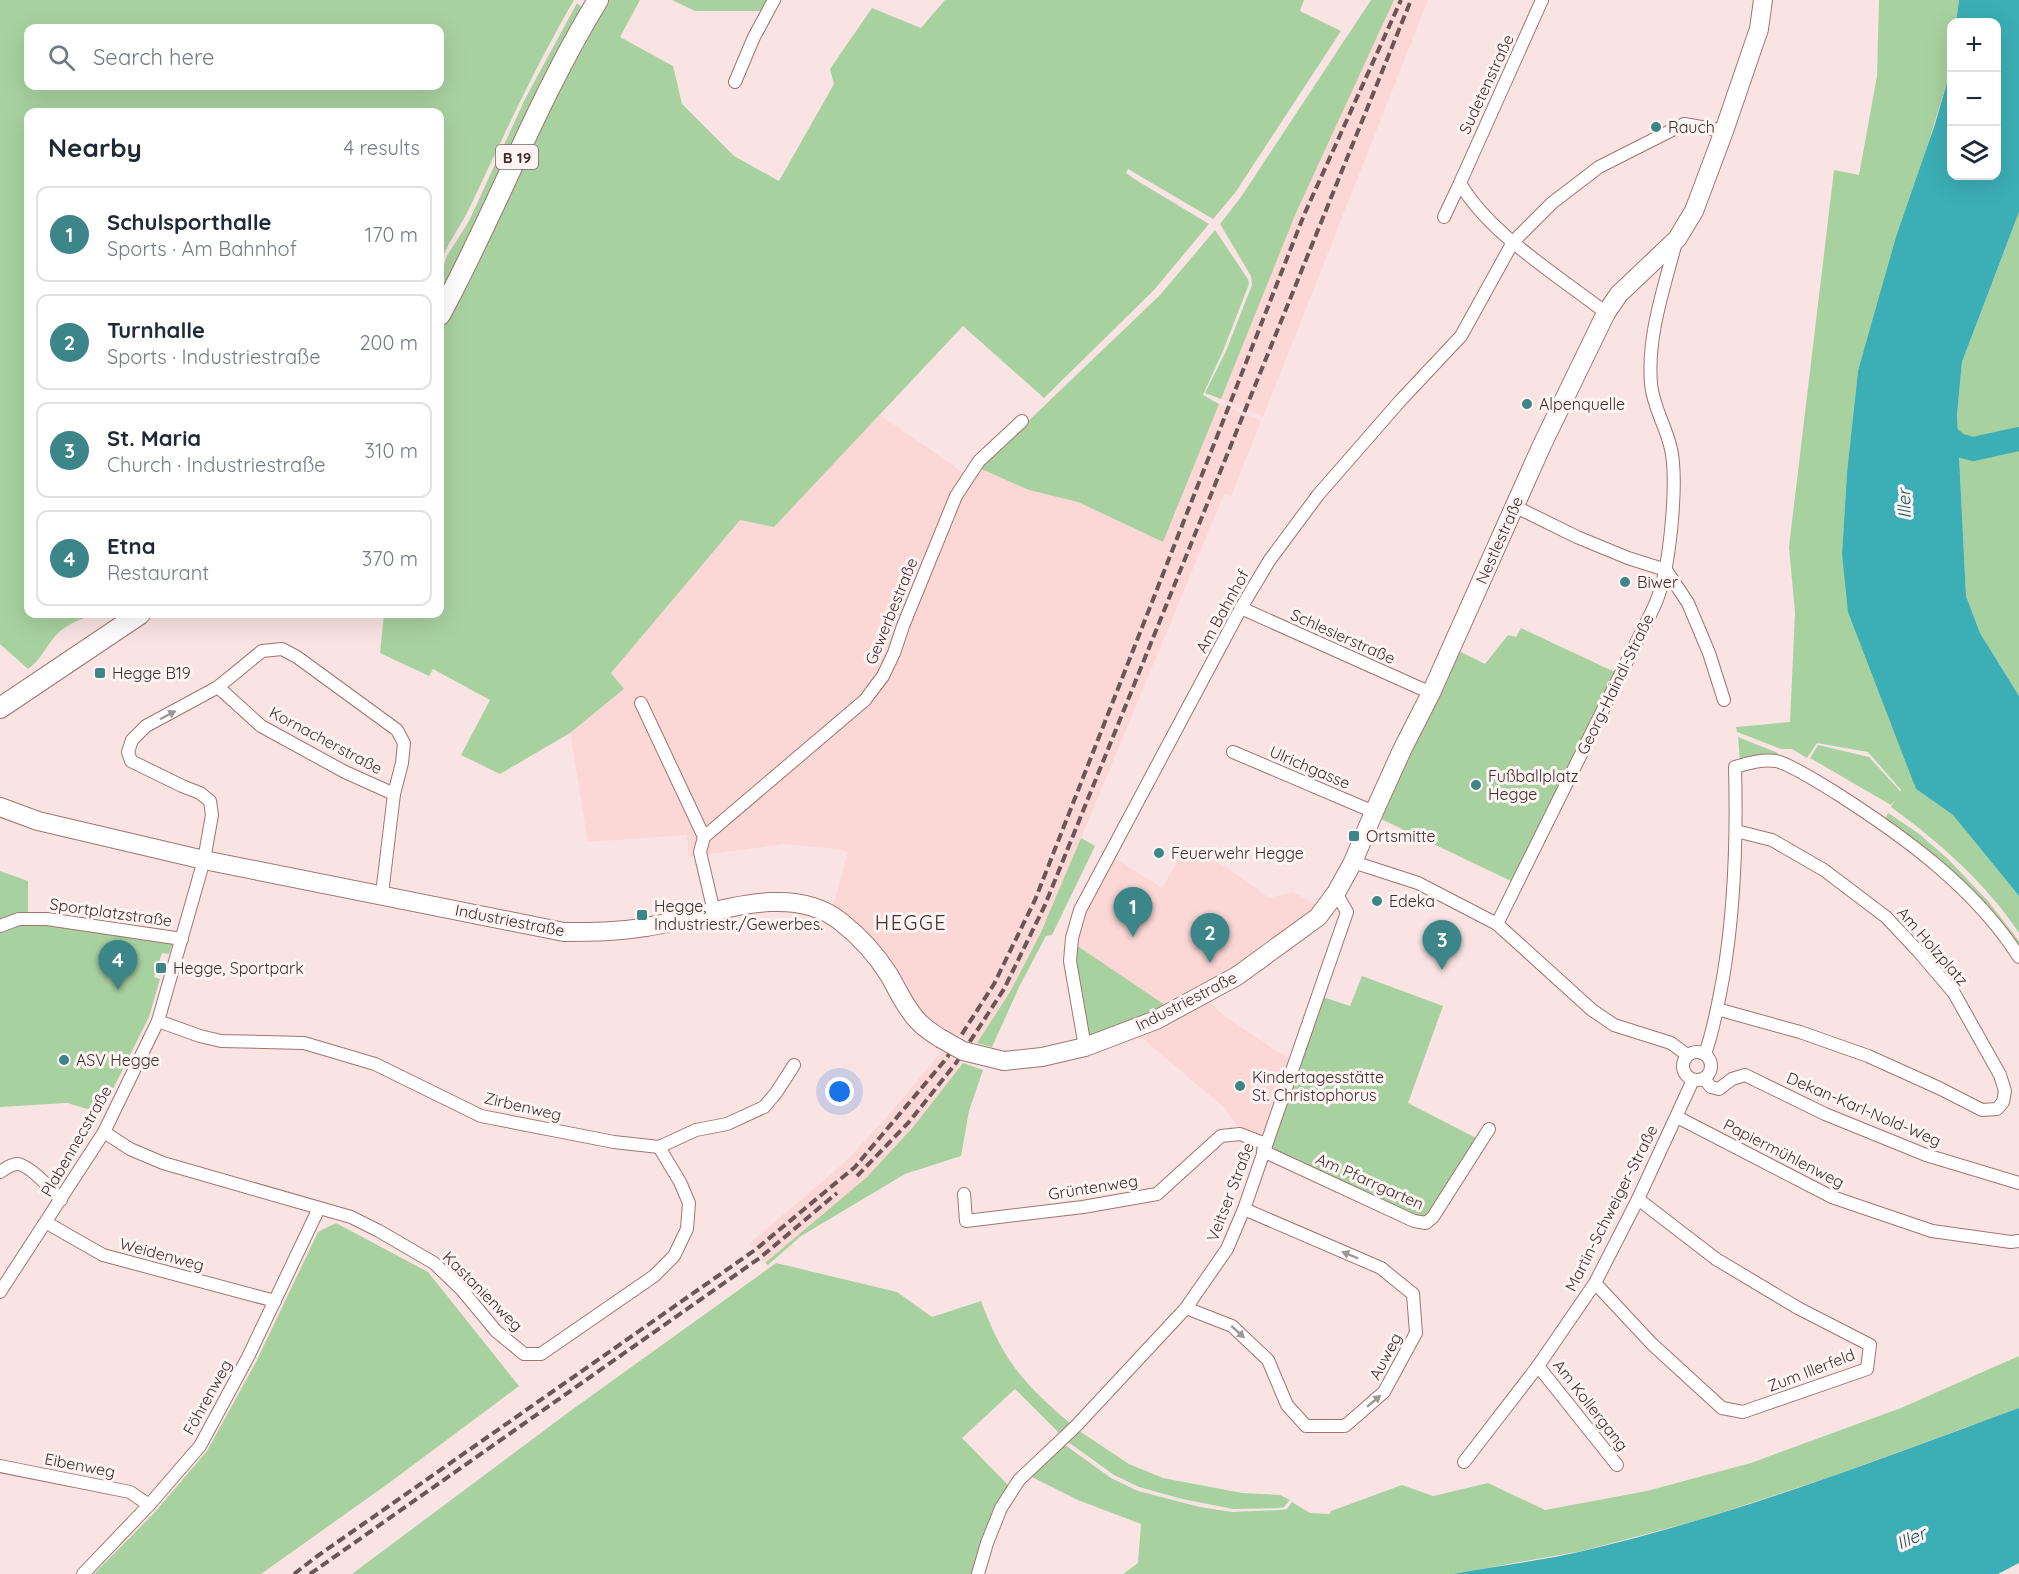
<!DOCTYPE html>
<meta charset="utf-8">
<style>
:root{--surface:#fff;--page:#f2f2f3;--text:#1f2937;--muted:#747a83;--line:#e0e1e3;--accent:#3c8589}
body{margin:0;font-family:Quicksand,sans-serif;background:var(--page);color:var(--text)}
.controls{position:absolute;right:18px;top:18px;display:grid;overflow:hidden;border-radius:12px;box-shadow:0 6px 24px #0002}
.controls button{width:54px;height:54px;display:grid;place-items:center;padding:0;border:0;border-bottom:2px solid var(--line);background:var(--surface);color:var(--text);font:30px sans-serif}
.you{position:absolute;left:840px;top:1092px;width:21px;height:21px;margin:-15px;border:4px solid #fff;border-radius:50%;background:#1a73e8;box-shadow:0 0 0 9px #1a73e833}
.badge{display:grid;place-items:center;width:39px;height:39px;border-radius:50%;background:var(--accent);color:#fff;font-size:20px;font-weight:700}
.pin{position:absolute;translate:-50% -50px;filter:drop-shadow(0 2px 3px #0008)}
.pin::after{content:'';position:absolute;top:32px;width:21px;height:18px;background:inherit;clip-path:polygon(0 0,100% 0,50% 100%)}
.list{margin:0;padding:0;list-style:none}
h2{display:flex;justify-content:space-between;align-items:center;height:78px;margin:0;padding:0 24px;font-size:26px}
h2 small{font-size:20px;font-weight:400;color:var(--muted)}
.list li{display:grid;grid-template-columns:39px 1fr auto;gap:18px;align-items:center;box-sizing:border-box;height:96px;margin:0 12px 12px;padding:0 12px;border:2px solid var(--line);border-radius:12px}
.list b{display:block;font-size:22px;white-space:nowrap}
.list p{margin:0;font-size:20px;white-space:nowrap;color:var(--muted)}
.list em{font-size:20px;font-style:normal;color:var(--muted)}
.icon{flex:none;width:33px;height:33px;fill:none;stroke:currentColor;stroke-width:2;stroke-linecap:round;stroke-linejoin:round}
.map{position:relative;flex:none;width:2019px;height:1574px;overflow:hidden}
.search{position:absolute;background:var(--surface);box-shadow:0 6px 24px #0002;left:24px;top:24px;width:420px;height:66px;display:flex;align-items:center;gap:15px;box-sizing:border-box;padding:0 21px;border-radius:12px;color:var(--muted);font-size:22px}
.panel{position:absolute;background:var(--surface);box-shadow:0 6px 24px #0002;left:24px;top:108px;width:420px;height:510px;border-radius:12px}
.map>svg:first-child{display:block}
.built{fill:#fbd7d5}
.green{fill:#a8d1a0;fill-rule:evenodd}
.water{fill:#3caeb5}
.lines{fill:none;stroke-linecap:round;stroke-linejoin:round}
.river{stroke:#3caeb5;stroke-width:24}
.street-casing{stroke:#a17472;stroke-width:14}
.secondary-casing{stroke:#a17472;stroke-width:20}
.primary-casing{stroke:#a17472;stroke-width:22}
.street{stroke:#fff;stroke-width:12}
.secondary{stroke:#fff;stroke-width:18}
.primary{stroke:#fff;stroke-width:20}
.rail{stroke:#695655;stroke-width:4;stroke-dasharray:9 4.5;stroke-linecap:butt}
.secondary-bridge-casing{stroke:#a17472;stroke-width:20;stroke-linecap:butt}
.secondary-bridge{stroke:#fff;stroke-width:18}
.oneway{fill:#a09696}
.poi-dot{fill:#3c8589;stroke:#fef4f3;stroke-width:2}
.labels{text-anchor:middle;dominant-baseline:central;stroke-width:6;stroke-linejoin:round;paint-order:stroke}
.shield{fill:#fef4f3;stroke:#796968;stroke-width:1.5}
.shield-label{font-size:15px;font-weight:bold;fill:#402d2c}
.street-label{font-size:16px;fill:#402d2c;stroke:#fef4f3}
.poi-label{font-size:16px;fill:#402d2c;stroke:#fef4f3;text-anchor:start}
.water-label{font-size:18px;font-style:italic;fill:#17575a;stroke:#fef4f3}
.quarter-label{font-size:20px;letter-spacing:1.5px;fill:#402d2c;stroke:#fef4f3}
</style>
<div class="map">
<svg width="2019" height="1574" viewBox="0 0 2019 1574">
<rect width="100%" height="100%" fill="#f9e4e3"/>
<g class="built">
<path d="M1394,0H1428L1263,417L1221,399L1296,213Z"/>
<path d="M1219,404L1261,421L1231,496L1224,494L1052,908L1010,992L977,1043L954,1034L924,1015L907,996L843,913L833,906L848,852L839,849L783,844L689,857L687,835L588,842L570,733L624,690L611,673L740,520L774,527L879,414L971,478L979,468L1029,490L1078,502L1162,542Z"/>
<path d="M1187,845L1229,869L1269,898L1292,892L1321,906L1271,948L1168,1007L1076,945L1085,911L1115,858L1162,888Z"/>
<path d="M1209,999L1218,1011L1273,1049L1291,1058L1262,1137L1240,1130L1225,1108L1137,1034Z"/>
<path d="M941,1052L963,1063L914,1126L867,1177L765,1263L750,1243L846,1161L893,1110Z"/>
</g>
<g class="green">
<path d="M0,0H574C535,67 503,137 470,207C461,226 447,243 440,264V112H28V614H97C80,619 63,625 52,640C43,652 41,659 28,669L0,644ZM440,28V86H28V28Z"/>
<path d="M606,0H640L620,37L673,66L682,104L734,156L779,181L834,84L830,69L872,8L921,28L945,0H1304L1300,11L1341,31L1235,193L1213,219L1128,169L1126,173L1136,180L1209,224L1154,290L1044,398L963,326L774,527L740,520L611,673L624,689L570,733L500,774L461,755L490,700L433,669L429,676L380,653L384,614H440V329L470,271L546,107Z"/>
<path d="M672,0H768L762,11H695Z"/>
<path d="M1371,0H1394L1296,213L1221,399L1205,393L1226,351L1252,285L1251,276L1220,224L1241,197Z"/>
<path d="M1879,0H1959L1956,22H1952V58L1949,76L1858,371L1847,472L1842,554L1916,789L1953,815L2019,896V933C1986,883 1939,842 1891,807L1895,800L1891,805L1810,758L1818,745L1869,757L1901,792V790L1868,752L1817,743L1807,758L1792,749H1781L1737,732L1736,727L1790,722L1795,613L1789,547L1834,170L1859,175L1877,76Z"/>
<path d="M577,3L584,9L440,300V276L447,256L469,221L525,99Z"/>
<path d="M2019,212V696L1980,633L1966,596L1957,415L1962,362Z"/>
<path d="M1215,230L1248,279L1249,284L1223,351L1203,395L1219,404L1163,542L1078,502L1029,490L979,468L1160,295Z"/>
<path d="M1521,628L1617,673L1513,882L1377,817L1457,650L1485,664L1508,635L1516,637Z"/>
<path d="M1738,737L1778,753L1776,759L1740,762Z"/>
<path d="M1888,813L1918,833L1947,858L1988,901L2019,941V953L1957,878L1913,838L1885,819Z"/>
<path d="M1081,838L1095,846L1052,935L1046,936L1020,985L992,1047L977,1043L1010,992L1041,932Z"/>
<path d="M0,871L28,881V916L0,923Z"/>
<path d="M46,921L173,942L169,954L162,953L154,977L160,979L149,1017L101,1113L67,1103L0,1107V929L18,922Z"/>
<path d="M1076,945L1168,1007L1088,1039L1075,962Z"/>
<path d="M1362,976L1443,1006L1408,1103L1478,1139L1425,1218H1415L1270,1150L1323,997L1350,1006Z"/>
<path d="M963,1063L983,1070L969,1111L961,1156L905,1174L801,1236L768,1265L765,1263L867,1177L914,1126Z"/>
<path d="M336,1223L428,1272L519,1386L389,1483L261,1574H94L155,1512L207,1451L256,1362L318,1232Z"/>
<path d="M776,1263L897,1292L932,1317L981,1301C991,1328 1004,1357 1024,1379C1038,1396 1055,1410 1072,1425L1061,1435L1015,1389L962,1438L1011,1488L973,1574H352L573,1409Z"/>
<path d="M2019,1356V1408L1830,1477L1699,1520L1582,1551L1453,1574H1123L1138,1563L1141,1524L1078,1500L1028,1475L1061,1442L1111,1478L1138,1491L1200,1507L1232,1512L1281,1510L1287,1509L1292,1502L1310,1513L1330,1514L1331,1511L1402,1485L1433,1496L1488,1483L1545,1510L1647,1491L1751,1463L1901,1408Z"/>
<path d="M1075,1428L1129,1464L1163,1478L1242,1493L1280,1495L1290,1500L1284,1507L1279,1508L1233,1509L1182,1499L1139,1487L1114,1475L1064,1439Z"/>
</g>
<g class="water">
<path d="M1959,0H2019V212L1962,362L1957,415L1966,596L1980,633L2019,696V896L1953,815L1916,789L1848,612L1842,554L1847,472L1858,371L1896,237L1935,124L1949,76L1951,58L1952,176H1996V22H1956Z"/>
<path d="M2019,1408V1563L1998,1574H1453C1496,1566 1540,1561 1583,1551C1732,1516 1875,1461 2019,1408Z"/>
</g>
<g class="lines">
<path class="river" d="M1934,425L1958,445L1973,449L2019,439"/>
<defs>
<g id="street">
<path d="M1542,0L1460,183C1488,233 1560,277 1606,313"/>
<path d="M735,82L754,37L774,0"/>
<path d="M1444,217L1460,183"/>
<path d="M1514,506L1577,537L1628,558L1666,570L1688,603L1709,653L1724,700"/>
<path d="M1241,608L1431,693"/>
<path d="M218,687L261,726L345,772L394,794"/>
<path d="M641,703L704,837"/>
<path d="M1233,752L1374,812"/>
<path d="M1353,862L1418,883L1497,924L1592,1010L1614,1025L1671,1043L1687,1055"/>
<path d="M714,912L700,852L704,837L865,700L883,676L894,653L903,626L956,496L979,461L1022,421"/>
<path d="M1497,924L1642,631C1648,619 1655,607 1659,594C1670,562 1679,477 1670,445C1665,425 1653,406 1651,384C1647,336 1664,288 1676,242"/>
<path d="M0,926L19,919H47L182,939"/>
<path d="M1717,1009L1800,1032L1868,1056L1939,1088L1982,1110L1997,1109L2003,1102L2005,1091L2000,1075L1954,993L1919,952L1886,917L1824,870L1772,840L1736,831"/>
<path d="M158,1021L200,1036L221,1041L304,1043L375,1064L481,1116L614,1142L659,1147L696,1130L727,1124L764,1107L776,1093L794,1065"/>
<path d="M1085,1047L1070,961L1072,938L1080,910L1241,608L1269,561L1318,495L1400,401L1461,336L1513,242L1552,203L1599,167L1684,124L1724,131"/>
<circle cx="1697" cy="1066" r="14"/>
<path d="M1705,1054C1714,1029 1718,1004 1723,978C1735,908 1737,838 1735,767C1749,763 1762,759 1776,761C1790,764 1823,785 1836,793C1905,837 1975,888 2019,957"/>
<path d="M1704,1079L1711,1087L1719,1089L1732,1079L1745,1075L1825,1114L1926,1155L2019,1183"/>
<path d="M1677,1117L1832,1197L1932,1231L2011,1242L2019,1241"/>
<path d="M104,1132L130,1149L163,1163L351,1217L379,1231L434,1263L462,1290L496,1331L524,1354H541L654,1276L674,1256L687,1229L689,1203L680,1182L659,1147"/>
<path d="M1263,1151L1414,1221L1426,1223L1433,1217L1489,1129"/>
<path d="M0,1172C5,1169 11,1164 17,1164C29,1164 53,1191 61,1200"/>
<path d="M964,1194L966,1221L1083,1207L1157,1194L1221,1136L1240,1134L1266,1144"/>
<path d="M47,1223L103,1255L275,1301"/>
<path d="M1595,1283L1652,1344L1722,1408L1743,1412L1867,1369L1870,1345L1798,1308L1716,1259L1638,1199"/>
<path d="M0,1292L104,1132L158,1021L204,860L212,815L210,801L200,793L182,786L131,761L128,752L132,740L146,726L218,687L262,651L282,649L297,657L397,730L404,743L402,763L394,794L382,894"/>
<path d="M1186,1308L1232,1326L1268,1360L1287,1405L1306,1426H1345L1384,1392L1416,1333L1413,1294L1381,1268L1244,1209"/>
<path d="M1538,1366L1617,1465"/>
<path d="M1464,1462L1538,1366L1595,1283L1638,1199L1693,1080"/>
<path d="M0,1466L130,1492L149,1505"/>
<path d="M83,1574L149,1505L200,1446L248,1357L319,1208"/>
<path d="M978,1574L987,1543L1001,1508L1019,1480L1076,1426L1186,1308L1227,1249L1244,1209L1347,912L1336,893"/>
</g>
<g id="secondary">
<path d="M0,807L38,821L204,860L564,932C591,932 618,932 646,927C704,918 787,879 840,921C859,936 876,954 889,975C898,990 905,1008 918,1021C924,1028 932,1033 940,1038"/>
<path d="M1004,1061L1042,1057L1085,1047L1156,1020L1237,976L1318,917L1336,893L1353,862L1374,812L1402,750L1431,693L1542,445L1606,313L1619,294L1677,239L1694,211L1724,131L1759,29L1763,0"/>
</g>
<g id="primary">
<path d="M440,315C496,212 536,101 598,0"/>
<path d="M0,708L140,614"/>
</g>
</defs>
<use href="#street" class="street-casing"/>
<use href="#secondary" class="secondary-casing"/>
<use href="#primary" class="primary-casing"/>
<use href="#street" class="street"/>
<use href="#secondary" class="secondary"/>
<use href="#primary" class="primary"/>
<g class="rail">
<path d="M857,1176L909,1122L956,1063L1004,989L1045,905L1411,0"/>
<path d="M294,1574L316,1557L755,1250L855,1167L946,1059L994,984L1035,900L1304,215L1401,0"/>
<path d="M310,1574L761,1257L837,1193"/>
</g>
<defs>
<path id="secondary-bridge" d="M940,1038L963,1051L1004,1061"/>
</defs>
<use href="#secondary-bridge" class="secondary-bridge-casing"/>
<use href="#secondary-bridge" class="secondary-bridge"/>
</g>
<defs><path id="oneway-solid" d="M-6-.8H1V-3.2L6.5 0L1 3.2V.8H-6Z" transform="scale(1.5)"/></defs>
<g class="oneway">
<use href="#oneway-solid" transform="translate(168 715) rotate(-28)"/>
<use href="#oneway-solid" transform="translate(1350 1255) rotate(-157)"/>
<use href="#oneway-solid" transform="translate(1238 1332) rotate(42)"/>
<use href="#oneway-solid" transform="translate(1374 1401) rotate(-40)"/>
</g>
<g class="poi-dot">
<circle cx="1656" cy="127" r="6"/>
<circle cx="1527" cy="404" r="6"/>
<circle cx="1625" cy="582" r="6"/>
<rect x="94" y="667" width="12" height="12" rx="3"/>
<circle cx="1476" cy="785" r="6"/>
<rect x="1348" y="830" width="12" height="12" rx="3"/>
<circle cx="1159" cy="853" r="6"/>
<circle cx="1377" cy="901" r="6"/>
<rect x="636" y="909" width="12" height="12" rx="3"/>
<rect x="155" y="962" width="12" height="12" rx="3"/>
<circle cx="64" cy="1060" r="6"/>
<circle cx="1240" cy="1086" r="6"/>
</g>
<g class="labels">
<rect class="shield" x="496" y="145" width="42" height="24" rx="4.5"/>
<g class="shield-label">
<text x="517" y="157">B 19</text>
</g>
<g class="street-label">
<text transform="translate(1486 84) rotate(-65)">Sudetenstraße</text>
<text transform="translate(1499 540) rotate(-66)">Nestlestraße</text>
<text transform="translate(891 611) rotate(-68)">Gewerbestraße</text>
<text transform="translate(1222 611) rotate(-61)">Am Bahnhof</text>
<text transform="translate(1343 636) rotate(24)">Schlesierstraße</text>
<text transform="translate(1615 684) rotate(-64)">Georg-Haindl-Straße</text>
<text transform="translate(326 740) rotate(28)">Kornacherstraße</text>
<text transform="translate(1310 767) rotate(23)">Ulrichgasse</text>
<text transform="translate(111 912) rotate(8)">Sportplatzstraße</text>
<text transform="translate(510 920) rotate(11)">Industriestraße</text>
<text transform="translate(1933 946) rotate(49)">Am Holzplatz</text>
<text transform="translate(1186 1001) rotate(-27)">Industriestraße</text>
<text transform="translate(523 1106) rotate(13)">Zirbenweg</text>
<text transform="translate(1864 1109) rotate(23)">Dekan-Karl-Nold-Weg</text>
<text transform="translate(76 1141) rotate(-60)">Plabennecstraße</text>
<text transform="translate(1784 1153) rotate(27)">Papiermühlenweg</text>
<text transform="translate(1370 1181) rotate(24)">Am Pfarrgarten</text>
<text transform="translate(1093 1187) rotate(-9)">Grüntenweg</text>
<text transform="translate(1230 1192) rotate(-69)">Veitser Straße</text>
<text transform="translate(1611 1208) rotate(-63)">Martin-Schweiger-Straße</text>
<text transform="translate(162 1254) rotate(15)">Weidenweg</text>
<text transform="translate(483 1291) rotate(45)">Kastanienweg</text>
<text transform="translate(1385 1356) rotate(-62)">Auweg</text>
<text transform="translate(1811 1370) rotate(-21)">Zum Illerfeld</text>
<text transform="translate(207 1397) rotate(-61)">Föhrenweg</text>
<text transform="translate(1591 1405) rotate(52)">Am Kollergang</text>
<text transform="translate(80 1465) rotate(11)">Eibenweg</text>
</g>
<g class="poi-label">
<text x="1668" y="127">Rauch</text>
<text x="1539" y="404">Alpenquelle</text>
<text x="1637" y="582">Biwer</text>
<text x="112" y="673">Hegge B19</text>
<text x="1488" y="776">Fußballplatz<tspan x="1488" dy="18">Hegge</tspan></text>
<text x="1366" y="836">Ortsmitte</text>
<text x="1171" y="853">Feuerwehr Hegge</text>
<text x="1389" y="901">Edeka</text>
<text x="654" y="906">Hegge,<tspan x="654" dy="18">Industriestr./Gewerbes.</tspan></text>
<text x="173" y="968">Hegge, Sportpark</text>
<text x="76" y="1060">ASV Hegge</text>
<text x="1252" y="1077">Kindertagesstätte<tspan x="1252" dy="18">St. Christophorus</tspan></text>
</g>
<g class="water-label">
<text transform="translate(1904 504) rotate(-92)">Iller</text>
<text transform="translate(1911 1538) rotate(-24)">Iller</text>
</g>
<g class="quarter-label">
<text x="911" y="922">HEGGE</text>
</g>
</g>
</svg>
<div class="controls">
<button>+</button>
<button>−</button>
<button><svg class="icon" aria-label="layers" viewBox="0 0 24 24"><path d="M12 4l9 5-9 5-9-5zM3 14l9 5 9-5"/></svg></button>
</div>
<div class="you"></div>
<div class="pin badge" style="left:1133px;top:937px">1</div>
<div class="pin badge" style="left:1210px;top:963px">2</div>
<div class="pin badge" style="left:1442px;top:970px">3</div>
<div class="pin badge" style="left:118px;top:990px">4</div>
<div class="search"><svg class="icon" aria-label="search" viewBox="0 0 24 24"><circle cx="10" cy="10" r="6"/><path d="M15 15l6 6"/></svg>Search here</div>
<section class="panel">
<h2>Nearby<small>4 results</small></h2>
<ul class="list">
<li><span class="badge">1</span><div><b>Schulsporthalle</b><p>Sports · Am Bahnhof</p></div><em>170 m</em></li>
<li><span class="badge">2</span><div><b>Turnhalle</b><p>Sports · Industriestraße</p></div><em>200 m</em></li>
<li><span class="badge">3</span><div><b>St. Maria</b><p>Church · Industriestraße</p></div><em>310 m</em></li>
<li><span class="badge">4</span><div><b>Etna</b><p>Restaurant</p></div><em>370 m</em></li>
</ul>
</section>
</div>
